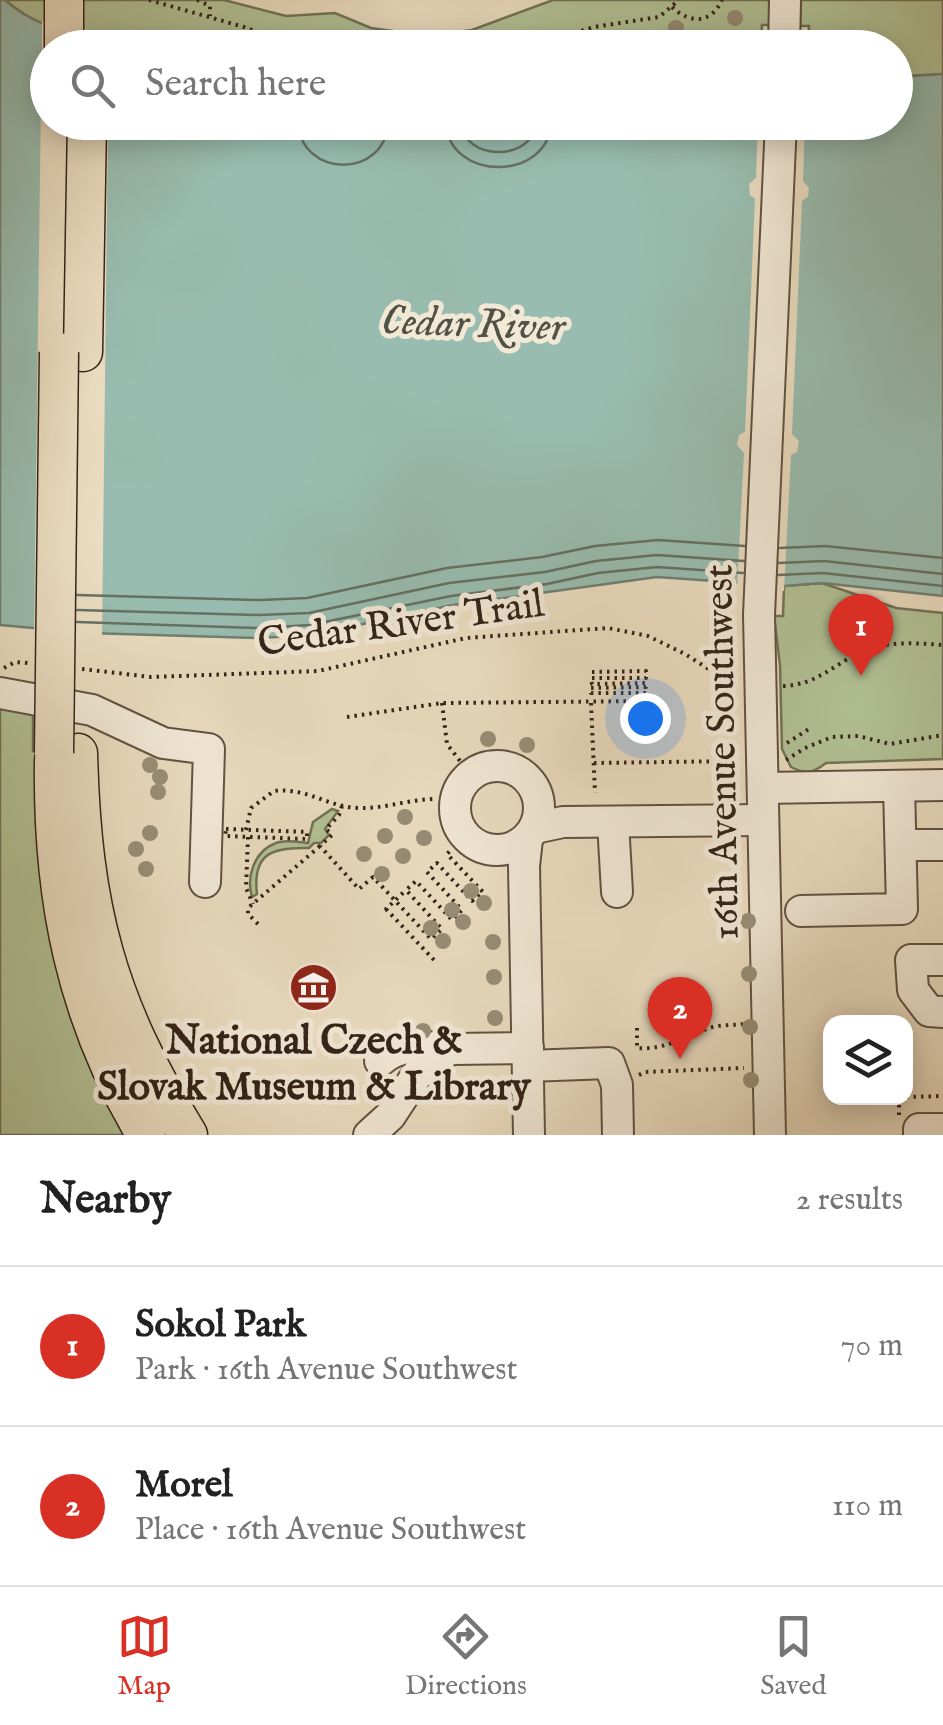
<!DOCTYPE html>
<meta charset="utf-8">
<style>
:root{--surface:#fff;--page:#f6f6f6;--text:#222;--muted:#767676;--line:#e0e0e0;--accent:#d93025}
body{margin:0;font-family:"IM FELL English",serif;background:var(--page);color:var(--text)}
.controls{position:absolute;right:30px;bottom:30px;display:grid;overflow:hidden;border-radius:20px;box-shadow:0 5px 25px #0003}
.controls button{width:90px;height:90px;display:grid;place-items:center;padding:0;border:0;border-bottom:2px solid var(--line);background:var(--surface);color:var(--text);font:50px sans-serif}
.you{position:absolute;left:645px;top:718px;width:35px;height:35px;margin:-25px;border:8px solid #fff;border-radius:50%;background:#1a73e8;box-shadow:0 0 0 15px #1a73e833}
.badge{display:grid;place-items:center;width:65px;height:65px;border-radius:50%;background:var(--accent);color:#fff;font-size:32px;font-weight:700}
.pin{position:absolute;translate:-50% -82px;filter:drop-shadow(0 2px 5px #0008)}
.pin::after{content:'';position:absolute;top:52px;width:35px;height:30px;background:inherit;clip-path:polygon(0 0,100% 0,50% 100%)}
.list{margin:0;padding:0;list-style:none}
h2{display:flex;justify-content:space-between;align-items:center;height:130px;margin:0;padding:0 40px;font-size:42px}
h2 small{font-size:32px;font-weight:400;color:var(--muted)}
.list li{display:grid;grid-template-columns:65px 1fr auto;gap:30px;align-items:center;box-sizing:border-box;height:160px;padding:0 40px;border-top:2px solid var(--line)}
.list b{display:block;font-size:38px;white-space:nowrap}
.list p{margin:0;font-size:32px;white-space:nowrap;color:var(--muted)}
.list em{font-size:32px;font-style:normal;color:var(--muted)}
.icon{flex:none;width:55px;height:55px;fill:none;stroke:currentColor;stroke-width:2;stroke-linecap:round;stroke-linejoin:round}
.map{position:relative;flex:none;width:943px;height:1135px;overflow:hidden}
.search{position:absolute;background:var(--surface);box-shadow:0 5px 25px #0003;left:30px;right:30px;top:30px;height:110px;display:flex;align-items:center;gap:25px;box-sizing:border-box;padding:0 35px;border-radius:55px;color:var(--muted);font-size:38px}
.sheet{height:450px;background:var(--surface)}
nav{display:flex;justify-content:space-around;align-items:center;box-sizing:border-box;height:140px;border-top:2px solid var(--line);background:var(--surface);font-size:28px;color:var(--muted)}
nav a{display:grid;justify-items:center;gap:5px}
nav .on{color:var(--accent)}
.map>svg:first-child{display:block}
.green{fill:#b2c296;stroke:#727357;stroke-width:2.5}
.water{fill:#98bcaf;stroke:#707f73;stroke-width:2.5}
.pier{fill:#eadcc0}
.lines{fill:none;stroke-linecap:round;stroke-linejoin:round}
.shore{stroke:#667064;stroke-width:2.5}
.minor-casing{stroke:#615242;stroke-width:34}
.major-casing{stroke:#332418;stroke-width:41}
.path{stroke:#332418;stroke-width:4;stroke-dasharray:2.5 5;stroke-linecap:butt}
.minor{stroke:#f1e8d6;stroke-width:30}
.major{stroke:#eadcc0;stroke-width:38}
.major-bridge-casing{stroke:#332418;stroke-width:41;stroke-linecap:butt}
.major-bridge{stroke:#eadcc0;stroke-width:38}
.tree{fill:#978d75}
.labels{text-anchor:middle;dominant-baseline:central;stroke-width:10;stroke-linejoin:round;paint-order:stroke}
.street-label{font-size:40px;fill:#332418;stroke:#f1e8d6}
.poi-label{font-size:40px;font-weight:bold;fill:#332418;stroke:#f1e8d6}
.water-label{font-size:42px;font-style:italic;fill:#515245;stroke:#f1e8d6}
</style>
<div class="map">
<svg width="943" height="1135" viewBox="0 0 943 1135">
<rect width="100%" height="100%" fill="#eadcc0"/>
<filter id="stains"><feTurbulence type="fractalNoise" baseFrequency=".002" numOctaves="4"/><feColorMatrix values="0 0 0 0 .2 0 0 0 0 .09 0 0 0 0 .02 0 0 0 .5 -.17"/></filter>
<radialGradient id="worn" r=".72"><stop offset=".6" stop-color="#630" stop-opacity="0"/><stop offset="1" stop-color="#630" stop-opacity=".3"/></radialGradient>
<g class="green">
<path d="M5,0H224L286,16L335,13L371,28L429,36L472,30L553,0H769L770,25H762L761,48H132C82,27 50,39 5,0Z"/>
<path d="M801,0H943V74L896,77V48L808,47L809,26H800Z"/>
<path d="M822,583L896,608L943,613V759L826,763C813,773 806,775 791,767L782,749L780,665L774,616H783L784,586Z"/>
<path d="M0,703L33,705V751L38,752L129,1135H0Z"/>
<path d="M332,809L338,811L325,829L329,835L321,843H314L309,848C274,847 252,852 257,894L252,897C246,877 254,851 276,843C285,839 298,842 308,843L313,822Z"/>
</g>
<path class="water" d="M0,0H5C50,39 82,27 132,47L48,48V122H315L343,129L376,123L449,122L495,129L568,122H896V77L943,74V596L822,583L784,586L657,577L453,605L311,635L259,638L87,633L0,625Z"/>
<g class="pier">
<path d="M42,21L109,34V47L48,48V122L108,123L102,638L34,633Z"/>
<path d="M758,123H805L803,181L809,188L808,197L802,201L792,434L799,441L797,452L791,455L784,591L737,588L744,453L737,445L739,435L745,432L755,199L750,195L749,184L756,178Z"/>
</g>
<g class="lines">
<g class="shore">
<path d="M298,122C301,179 386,179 388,122"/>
<path d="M446,122C448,182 549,182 551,122"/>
<path d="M461,122C463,162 534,162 536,122"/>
<path d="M780,548L825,546L943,558"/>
<path d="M779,563L824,561L943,574"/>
<path d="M778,575L823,573L943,586"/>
<path d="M77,595L260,600L307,598L447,568L542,557L595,546L658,540L745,546"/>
<path d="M77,610L259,615L309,613L449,583L545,572L596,561L657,555L744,561"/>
<path d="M77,622L259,628L310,625L451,596L547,584L598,573L657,567L743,573"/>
</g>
<defs>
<g id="minor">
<path d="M784,48L785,0"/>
<path d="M0,693L92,710L163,743L209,749L205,882"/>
<circle cx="497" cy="808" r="42"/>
<path d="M763,788L943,785"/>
<path d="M613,822L617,892"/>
<path d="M535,828L563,822L763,820"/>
<path d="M527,839L524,866L529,1135"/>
<path d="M901,845H943"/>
<path d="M801,911L902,909L899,786"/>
<path d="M943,960H911L913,990L929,1011L943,1012"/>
<path d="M380,1061C400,1042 425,1047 450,1049"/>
<path d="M528,1066L609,1063L617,1085L618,1135"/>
<path d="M369,1135L390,1116L428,1058L453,1049L528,1048"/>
<path d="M770,1135L759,615L781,122"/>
<path d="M919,1135V1129H943"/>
</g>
<g id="major">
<path d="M64,48V0"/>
<path d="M83,352L87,122"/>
<path d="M78,753C82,909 106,1001 188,1135"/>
<path d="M54,760C52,898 75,1016 146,1135"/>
</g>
</defs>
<use href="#minor" class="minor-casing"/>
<use href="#major" class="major-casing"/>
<g class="path">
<path d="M149,0L244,27L300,48"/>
<path d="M197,0L210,6V16"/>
<path d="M672,7C690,24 711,24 722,0"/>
<path d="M524,48L594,27L659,17L679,0"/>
<path d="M4,668L15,662L28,663"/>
<path d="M82,669L151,677L318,671L466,638L608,628L648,636L685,654L734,685"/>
<path d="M592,672L646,671V678H591L592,684L646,683V687L591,688V693H647V701"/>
<path d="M783,686C817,685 834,664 863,651C888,641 916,643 943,645"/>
<path d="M442,703L447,744L460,761"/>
<path d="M591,703L595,793"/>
<path d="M347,717L442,703L647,701"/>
<path d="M787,743L812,727"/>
<path d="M786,760L805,748L832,737L858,736L890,744L943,735"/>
<path d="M594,763L738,761"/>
<path d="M342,806L339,815L326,829L332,835L320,846L359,889L373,877L431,939L442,929L406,890L416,881L452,920L462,910L427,872L437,863L472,901L483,892L447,854L452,849"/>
<path d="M226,829L307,832V839L225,836Z"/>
<path d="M246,830L251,808L274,791C306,787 328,807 358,808C384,809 410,799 436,799"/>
<path d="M248,837L246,888L253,904"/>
<path d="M386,909L434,960"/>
<path d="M385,910L406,890"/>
<path d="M258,924L248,914V908L320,846"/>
<path d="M637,1028V1048C668,1051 690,1032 717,1026C726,1025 735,1025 743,1024"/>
<path d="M639,1075L645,1072L744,1068"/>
<path d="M906,1097L943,1096"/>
<path d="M899,1115V1098H902"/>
</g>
<use href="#minor" class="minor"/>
<use href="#major" class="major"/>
<defs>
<path id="major-bridge" d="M54,753L59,352"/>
</defs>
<use href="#major-bridge" class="major-bridge-casing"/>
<use href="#major-bridge" class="major-bridge"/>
</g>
<g class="tree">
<circle cx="735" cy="18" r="8"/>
<circle cx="676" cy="28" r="8"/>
<circle cx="694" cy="39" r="8"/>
<circle cx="488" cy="739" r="8"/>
<circle cx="527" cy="745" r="8"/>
<circle cx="150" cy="765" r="8"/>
<circle cx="160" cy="777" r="8"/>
<circle cx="158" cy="792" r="8"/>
<circle cx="405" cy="817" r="8"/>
<circle cx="150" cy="833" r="8"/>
<circle cx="385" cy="836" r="8"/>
<circle cx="424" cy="838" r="8"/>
<circle cx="136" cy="849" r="8"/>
<circle cx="364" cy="854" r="8"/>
<circle cx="403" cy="856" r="8"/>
<circle cx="146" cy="869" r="8"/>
<circle cx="382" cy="874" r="8"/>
<circle cx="471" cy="891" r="8"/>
<circle cx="484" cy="903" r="8"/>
<circle cx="452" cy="910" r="8"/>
<circle cx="748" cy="921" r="8"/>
<circle cx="463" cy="922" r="8"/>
<circle cx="431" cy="928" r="8"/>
<circle cx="443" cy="941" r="8"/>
<circle cx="493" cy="942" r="8"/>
<circle cx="749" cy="974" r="8"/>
<circle cx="494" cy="977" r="8"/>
<circle cx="495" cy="1018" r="8"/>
<circle cx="750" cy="1027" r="8"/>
<circle cx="423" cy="1031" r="8"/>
<circle cx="751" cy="1080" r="8"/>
</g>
<defs>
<symbol id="museum-disc" viewBox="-11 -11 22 22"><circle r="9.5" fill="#8f2418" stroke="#f1e8d6"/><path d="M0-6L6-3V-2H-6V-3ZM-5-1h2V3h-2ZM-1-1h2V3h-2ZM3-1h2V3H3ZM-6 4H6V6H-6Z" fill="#fff"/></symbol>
</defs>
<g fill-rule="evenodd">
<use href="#museum-disc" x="286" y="960" width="55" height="55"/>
</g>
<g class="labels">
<g class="street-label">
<text transform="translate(401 625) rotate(-8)">Cedar River Trail</text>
<text transform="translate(724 752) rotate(-91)">16th Avenue Southwest</text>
</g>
<g class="poi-label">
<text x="314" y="1042">National Czech &amp;<tspan x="314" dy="46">Slovak Museum &amp; Library</tspan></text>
</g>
<g class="water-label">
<text transform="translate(473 325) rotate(2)">Cedar River</text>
</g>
</g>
<rect width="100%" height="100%" filter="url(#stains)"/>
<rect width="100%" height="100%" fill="url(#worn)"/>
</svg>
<div class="controls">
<button><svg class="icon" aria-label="layers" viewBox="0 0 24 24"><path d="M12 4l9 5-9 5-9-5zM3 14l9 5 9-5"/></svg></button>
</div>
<div class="you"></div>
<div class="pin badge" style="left:861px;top:676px">1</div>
<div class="pin badge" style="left:680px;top:1059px">2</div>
<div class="search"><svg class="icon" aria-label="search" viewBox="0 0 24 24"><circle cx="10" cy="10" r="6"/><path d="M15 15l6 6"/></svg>Search here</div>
</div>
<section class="sheet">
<h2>Nearby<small>2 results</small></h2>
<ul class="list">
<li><span class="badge">1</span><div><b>Sokol Park</b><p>Park · 16th Avenue Southwest</p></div><em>70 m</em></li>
<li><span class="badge">2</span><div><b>Morel</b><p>Place · 16th Avenue Southwest</p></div><em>110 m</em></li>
</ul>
</section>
<nav>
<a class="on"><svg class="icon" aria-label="map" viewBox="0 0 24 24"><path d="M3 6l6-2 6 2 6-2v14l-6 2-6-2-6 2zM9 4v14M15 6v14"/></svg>Map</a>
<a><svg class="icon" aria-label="directions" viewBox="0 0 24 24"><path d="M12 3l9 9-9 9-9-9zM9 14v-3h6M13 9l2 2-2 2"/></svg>Directions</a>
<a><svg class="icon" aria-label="saved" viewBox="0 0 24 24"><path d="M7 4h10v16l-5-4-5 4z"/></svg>Saved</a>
</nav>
